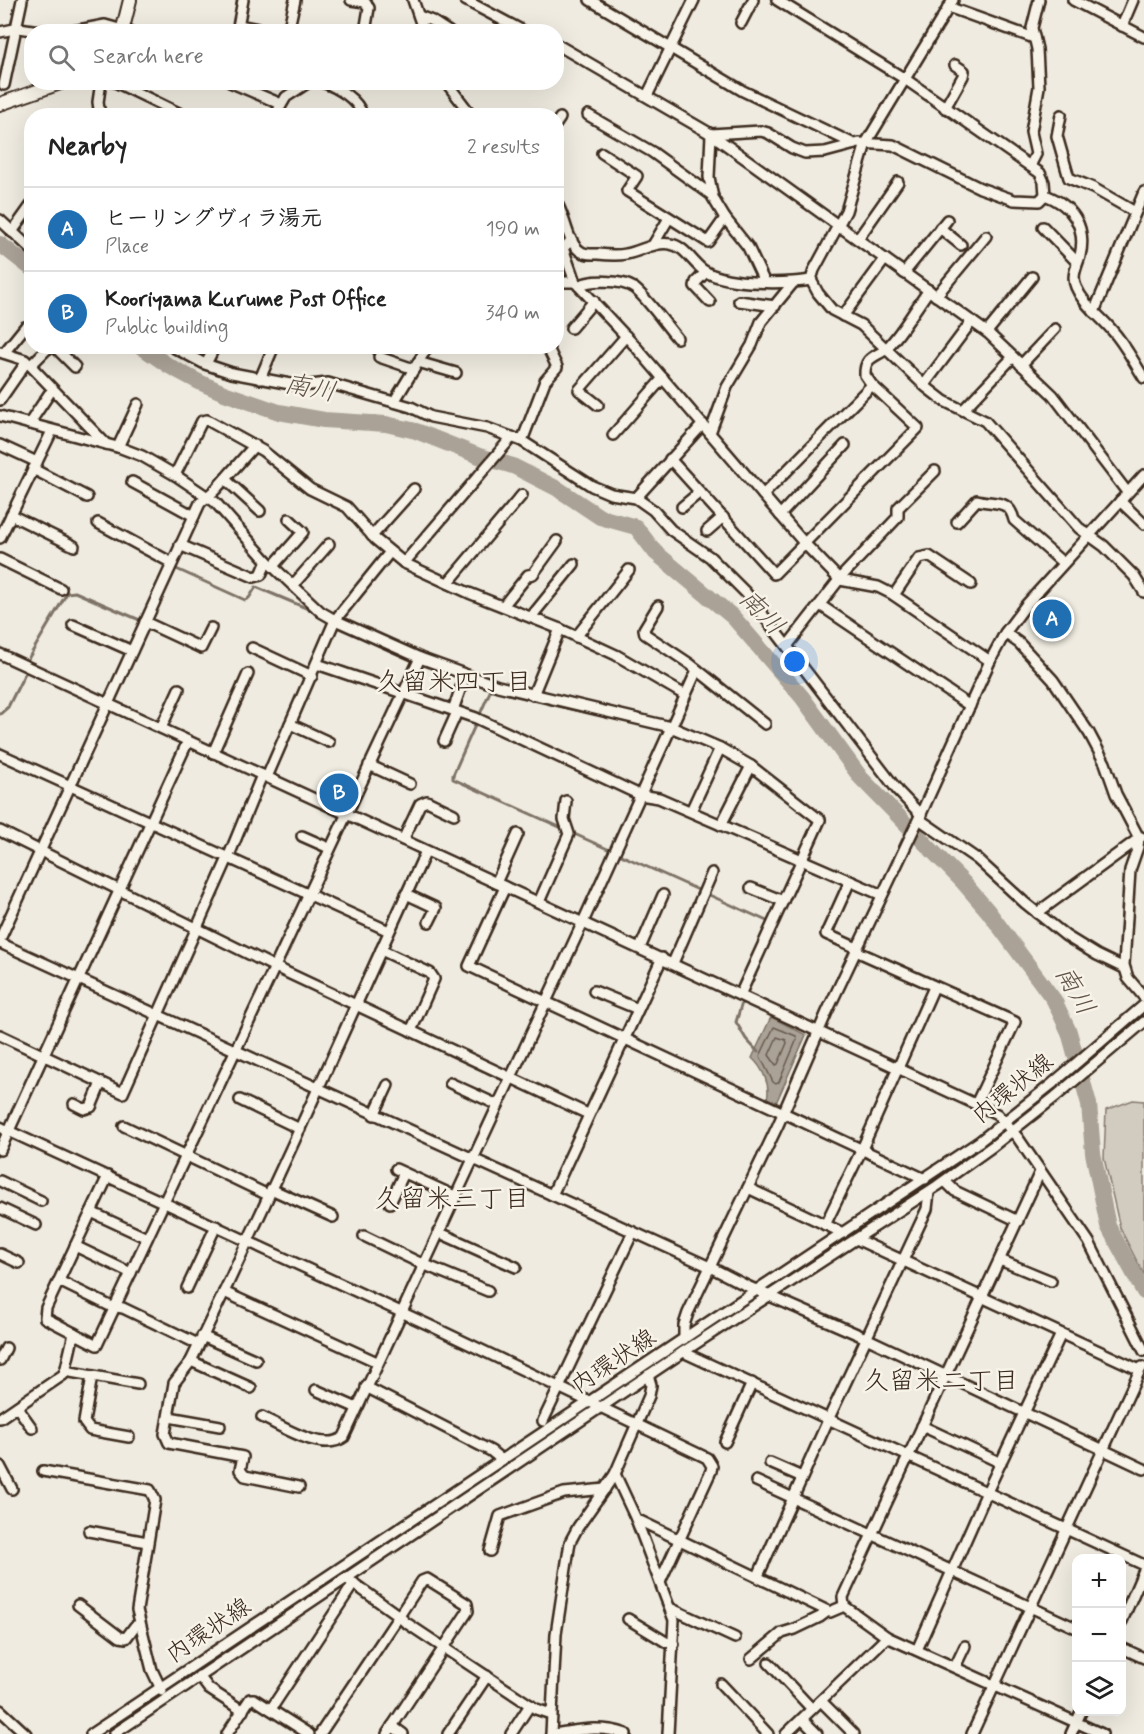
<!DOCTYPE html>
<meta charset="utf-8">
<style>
:root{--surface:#fff;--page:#f6f6f6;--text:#222;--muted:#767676;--line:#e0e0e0;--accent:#1f6fb2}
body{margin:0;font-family:Mynerve,"Klee One",sans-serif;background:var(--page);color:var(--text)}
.controls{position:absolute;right:18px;bottom:18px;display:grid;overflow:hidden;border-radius:12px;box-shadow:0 6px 24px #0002}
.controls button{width:54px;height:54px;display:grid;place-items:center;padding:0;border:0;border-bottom:2px solid var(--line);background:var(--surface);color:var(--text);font:30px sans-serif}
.you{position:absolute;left:795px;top:662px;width:21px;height:21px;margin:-15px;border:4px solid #fff;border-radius:50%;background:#1a73e8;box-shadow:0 0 0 9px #1a73e833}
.badge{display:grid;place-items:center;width:39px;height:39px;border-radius:50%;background:var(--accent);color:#fff;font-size:20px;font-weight:700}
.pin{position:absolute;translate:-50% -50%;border:3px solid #fff;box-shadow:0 2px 6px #0006}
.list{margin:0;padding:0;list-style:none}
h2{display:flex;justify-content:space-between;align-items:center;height:78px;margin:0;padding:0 24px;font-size:26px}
h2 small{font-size:20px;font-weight:400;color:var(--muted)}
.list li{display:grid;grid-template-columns:39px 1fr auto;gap:18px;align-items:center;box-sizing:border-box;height:84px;padding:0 24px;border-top:2px solid var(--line)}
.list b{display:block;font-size:22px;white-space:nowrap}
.list p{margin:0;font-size:20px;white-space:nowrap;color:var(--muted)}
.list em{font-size:20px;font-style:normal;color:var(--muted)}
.icon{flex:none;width:33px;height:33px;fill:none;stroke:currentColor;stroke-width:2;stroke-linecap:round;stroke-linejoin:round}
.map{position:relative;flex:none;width:1144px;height:1734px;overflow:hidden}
.search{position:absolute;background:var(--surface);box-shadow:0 6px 24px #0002;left:24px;top:24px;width:540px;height:66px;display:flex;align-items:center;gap:15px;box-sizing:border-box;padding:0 21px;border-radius:24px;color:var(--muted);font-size:22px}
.panel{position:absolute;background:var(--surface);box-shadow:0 6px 24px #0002;left:24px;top:108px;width:540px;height:246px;border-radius:24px}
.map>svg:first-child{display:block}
.green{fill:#d1cbc0;stroke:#867a6f;stroke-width:1.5}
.water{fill:#aaa296;stroke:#7e7266;stroke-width:1.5}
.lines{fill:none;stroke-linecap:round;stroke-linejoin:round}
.shore{stroke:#675a4e;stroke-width:1.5}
.stream{stroke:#7e7266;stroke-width:3}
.river{stroke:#aaa296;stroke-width:16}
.minor-casing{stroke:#3b2a1e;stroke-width:14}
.major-casing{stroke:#3b2a1e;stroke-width:16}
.minor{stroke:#f7f3e8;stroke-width:9}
.major{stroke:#f7f3e8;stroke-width:12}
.labels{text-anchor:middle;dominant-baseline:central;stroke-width:5;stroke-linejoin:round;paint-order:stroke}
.street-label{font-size:24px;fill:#3b2a1e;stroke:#f7f3e8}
.water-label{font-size:26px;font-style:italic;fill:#625448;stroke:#f7f3e8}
.neighbourhood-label{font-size:26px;fill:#3b2a1e;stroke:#f7f3e8}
</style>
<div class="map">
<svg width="1144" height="1734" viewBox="0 0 1144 1734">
<rect width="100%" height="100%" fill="#efebe0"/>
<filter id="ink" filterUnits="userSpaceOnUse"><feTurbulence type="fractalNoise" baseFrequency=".0167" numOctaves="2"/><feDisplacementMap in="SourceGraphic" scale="12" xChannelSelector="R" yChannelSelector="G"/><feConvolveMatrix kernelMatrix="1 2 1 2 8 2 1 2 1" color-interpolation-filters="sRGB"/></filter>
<g filter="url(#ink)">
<path class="green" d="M1133,1100L1144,1101V1275L1120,1228L1104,1158L1106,1110Z"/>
<path class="water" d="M771,1017L806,1035L776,1103L767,1099C771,1085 762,1067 752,1058Z"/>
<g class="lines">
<g class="shore">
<path d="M774,1027L796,1036L797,1039L779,1082L776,1084L773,1082L760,1056Z"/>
<path d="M777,1037L786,1040L787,1043L778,1064L776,1065L769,1055Z"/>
</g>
<g class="stream">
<path d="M172,567L245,600L249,598L256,587L318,613"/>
<path d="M492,687L453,775V779L564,829"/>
<path d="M0,714L8,707L25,673L28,659L67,593L75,592L142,621"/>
<path d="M570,832L769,922V924"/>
<path d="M743,999L736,1022L746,1039L758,1052"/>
</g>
<g class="river">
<path d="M0,244L32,269"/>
<path d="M140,346L169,366L199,382L224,393L279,412L324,420L386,424L416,431L479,456L513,466L558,489L600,517L636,527L655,552L733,617L802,697L861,778L963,882L988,911L1054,1000L1069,1032L1089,1104L1093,1153L1108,1226L1144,1292"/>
</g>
<defs>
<g id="minor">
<path d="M351,0L365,2L369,8L365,32"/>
<path d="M413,0L424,32"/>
<path d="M465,0L525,32"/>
<path d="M590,0L743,91L854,144"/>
<path d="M777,0L905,79L1040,173L1044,182L1045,195"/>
<path d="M953,0L866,143L846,211L814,270L811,280L818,293L832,310L861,325L926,387L944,401L985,421L1079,528L1104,546L1134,576L1144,592"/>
<path d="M1073,0L1144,37"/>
<path d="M948,7L1034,38"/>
<path d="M419,16L432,21L449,32"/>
<path d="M741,23L753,0"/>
<path d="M239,25L273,32"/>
<path d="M1122,26L1133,0"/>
<path d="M0,32L19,28L46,32"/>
<path d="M68,32L105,25L130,32"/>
<path d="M237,32L243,0"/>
<path d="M288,32L295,0"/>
<path d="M556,44L711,134L988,333L1053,395L1127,492"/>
<path d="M115,82L185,116"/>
<path d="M230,82L281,104"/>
<path d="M322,82C337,87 358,99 363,116"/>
<path d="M446,82L472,116"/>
<path d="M4,85L22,0"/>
<path d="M647,96L694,0"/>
<path d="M945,108L963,76L964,71L955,65"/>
<path d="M588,115L652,152L713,196"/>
<path d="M1061,115L1057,136L1069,178L1093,188L1135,212"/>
<path d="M100,116L98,102L101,82"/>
<path d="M275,116L286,97L309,82"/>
<path d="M556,124L560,118"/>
<path d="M602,153L637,176L627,191L708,242L725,218"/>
<path d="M1030,166L1036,154L1031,132L1039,87L1037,49L1032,28L1039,0"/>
<path d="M556,202C566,217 566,241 580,251C585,255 592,254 598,254C607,255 617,256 626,254C640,252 655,241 670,244C686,246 693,265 706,272C730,285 785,284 811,280"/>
<path d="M0,220L32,250"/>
<path d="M1043,227L1077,262"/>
<path d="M940,228L961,245"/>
<path d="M12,232L32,204"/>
<path d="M858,239L898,182"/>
<path d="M572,240L563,248L575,282L636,347L805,544L840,580L878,587L892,594L990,661"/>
<path d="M653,245L669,218"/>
<path d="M706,272L696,282L695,286L710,302"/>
<path d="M904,273L947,220"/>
<path d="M764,281L748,247L725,218L713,198L709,177L711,134L761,131L768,133L792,148L805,153L825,152L859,143L893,145L980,188L1014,200L1039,201L1045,195C1072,205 1087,226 1080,256C1077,266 1071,276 1076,287C1083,304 1099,315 1111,329C1125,344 1133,361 1144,378"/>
<path d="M556,282H575"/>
<path d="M579,286C589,279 623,280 634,288C647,298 665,324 677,338"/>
<path d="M936,296L986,236"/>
<path d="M739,301L775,306"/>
<path d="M1094,312L1144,192"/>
<path d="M843,316L885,259"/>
<path d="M571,328L594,301"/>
<path d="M987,332L1032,277"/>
<path d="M171,346L205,364L232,373L301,386L328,383L411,407L431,417L487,428L522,441L592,486L611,494L636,498L653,510L671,530L710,557L746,593L898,791L921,815"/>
<path d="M0,352L25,360L106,444"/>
<path d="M4,353L25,327"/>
<path d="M379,357L414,369"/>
<path d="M418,362L456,373"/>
<path d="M206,364L215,346"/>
<path d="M31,365L48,348H56L75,367"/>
<path d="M1021,365L1055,329"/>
<path d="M260,379L274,346"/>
<path d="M872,385L865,375C864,355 878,357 887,348C903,331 915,309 929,290"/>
<path d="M924,385L972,321"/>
<path d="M0,400L23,367"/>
<path d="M394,402L428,346"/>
<path d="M598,405L579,390L626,336"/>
<path d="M963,410L1013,357"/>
<path d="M0,416L121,448L142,456L175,475L215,502L267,561L321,612L335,620L420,658L498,686L671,727L720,748L751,766L820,820L740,995"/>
<path d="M29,424L49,394"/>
<path d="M710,433L727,387L752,345L761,322L793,283"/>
<path d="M613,435L663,378"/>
<path d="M522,441L545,381L557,367L547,346"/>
<path d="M0,445L37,462"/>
<path d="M118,447L138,404"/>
<path d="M670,459L774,574L918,428L872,385L763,495"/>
<path d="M33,469L87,497"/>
<path d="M175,475L202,421L207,420L263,451L310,489L347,507L375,539L404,563L469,593L560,629L616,655L685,695"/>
<path d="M225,479L260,511"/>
<path d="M132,482L194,516"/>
<path d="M636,498L703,424"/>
<path d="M1120,501L1144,524"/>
<path d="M682,507L700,492"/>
<path d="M11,515L74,546"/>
<path d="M780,515L845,445"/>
<path d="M957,522L977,500C994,505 1009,498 1014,520L1063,563"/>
<path d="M98,523L172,563"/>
<path d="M707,531L723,517"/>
<path d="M372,536L414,489"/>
<path d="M0,538L52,431"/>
<path d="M180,545L254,577L261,575L267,561"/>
<path d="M0,559L61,589"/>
<path d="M404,563L512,437"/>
<path d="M273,566L303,532L289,519"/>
<path d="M448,583L522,495"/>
<path d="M293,585L329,544"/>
<path d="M894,595L919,558L929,556L971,584"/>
<path d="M820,605L970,706"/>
<path d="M503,606L528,575L533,574L557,541"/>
<path d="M658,606L644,629L645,634L690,664L765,724"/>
<path d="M531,617L574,564"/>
<path d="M145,622L201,648L211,628"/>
<path d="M73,625L132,651"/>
<path d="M1005,633L1019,643L1053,680L1089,733L1105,763L1116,794L1139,838L1138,847L1130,870L1124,965L1128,978L1144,997"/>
<path d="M576,637L629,570"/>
<path d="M788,645L842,576L898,517V508L935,471"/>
<path d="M252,648L312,676"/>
<path d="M0,654L997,1114L1018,1138L1089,1242L1144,1351"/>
<path d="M317,664L476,718L640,795L659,798L882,895"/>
<path d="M533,695L560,629"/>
<path d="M453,710L464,679"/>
<path d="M290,724L329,742"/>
<path d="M161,728L179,689"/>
<path d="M444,741L457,712"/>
<path d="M213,753L248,674"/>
<path d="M0,754L389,931"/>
<path d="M369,765L410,784"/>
<path d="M267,777L335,620L390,552"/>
<path d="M691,811L720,748"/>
<path d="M919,819L977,859L1025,903L1066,936L1097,955L1124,968"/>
<path d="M721,825L751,766"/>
<path d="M0,831L273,966L588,1114"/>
<path d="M302,836L329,848"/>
<path d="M403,840L420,804L427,801L454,814"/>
<path d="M850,881L826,934L857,948"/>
<path d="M496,883L518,834"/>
<path d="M505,887L469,966L925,1179"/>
<path d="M751,888L783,901"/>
<path d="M406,894L436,908L429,922"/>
<path d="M539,902L569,834L564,819L566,801"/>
<path d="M1037,913L1141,837"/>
<path d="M0,939L200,503L215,490L255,445"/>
<path d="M0,943L710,1267L747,1286L866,1338L1144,1469"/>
<path d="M640,948L663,895"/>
<path d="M381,950L430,973L434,979L411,1031"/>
<path d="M856,951L1015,1022L976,1104"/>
<path d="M673,963L712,873"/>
<path d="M594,991L638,1009"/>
<path d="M0,1035L123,1093L228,858L262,775"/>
<path d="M450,1083L498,1105"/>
<path d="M240,1100L300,1129"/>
<path d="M74,1104L84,1109L91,1107L101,1083"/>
<path d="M374,1115L388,1085"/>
<path d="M124,1126L268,1195"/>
<path d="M0,1127L429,1325L707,1458L712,1466L711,1471L660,1582"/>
<path d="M0,1150L188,741"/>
<path d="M396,1169L455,1196"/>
<path d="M108,1176L46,1308L45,1318L97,1345L420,658"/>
<path d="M0,1181L41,1201"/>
<path d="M945,1181L955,1191L1018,1221"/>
<path d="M748,1188L843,1233"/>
<path d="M271,1189L333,1217"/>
<path d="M552,1195L662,958"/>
<path d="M390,1203L404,1173"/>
<path d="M0,1208L36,1225"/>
<path d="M91,1212L147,1238"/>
<path d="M825,1225L862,1149L934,987"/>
<path d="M438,1232L516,1267"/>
<path d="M364,1236L418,1262L488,1291"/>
<path d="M856,1239L1140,1370L1142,1367"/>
<path d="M75,1246L131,1273"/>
<path d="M0,1254L19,1263"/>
<path d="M1000,1260L1051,1281"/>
<path d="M59,1281L110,1306L123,1308L198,1344"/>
<path d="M187,1288L216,1226"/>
<path d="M224,1292L377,1362"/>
<path d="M202,1336L256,1360"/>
<path d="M684,1339V1325L688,1313L778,1125L827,1012L920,816L990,661L1005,633L1026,605L1144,475"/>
<path d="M683,1352L1144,1565"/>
<path d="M0,1360L6,1348"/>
<path d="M191,1361L251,1388"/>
<path d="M65,1371L138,1384"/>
<path d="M92,1376L84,1422L90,1430L129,1437"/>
<path d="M366,1387L491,1451L502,1460"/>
<path d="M316,1390L357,1408"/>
<path d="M17,1407L32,1428"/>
<path d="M169,1417L220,1426"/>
<path d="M262,1417C283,1427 323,1453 344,1437L583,922L697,670"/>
<path d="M0,1418L63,1375L65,1372L74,1333"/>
<path d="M543,1421L633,1232"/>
<path d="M922,1426L1001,1463"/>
<path d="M725,1442L752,1383"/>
<path d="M770,1463L802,1477"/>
<path d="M0,1466L12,1489"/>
<path d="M43,1471L150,1490L155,1500L137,1610L152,1670L162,1691"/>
<path d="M615,1474L636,1519L674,1620L668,1734"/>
<path d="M756,1481L1076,1628"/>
<path d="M299,1487L245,1476L240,1470L243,1457L169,1443L165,1434L174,1383L191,1361L224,1292L292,1146L426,851"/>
<path d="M636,1519L830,1612L844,1606L887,1637L1102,1734"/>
<path d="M89,1531L147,1542"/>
<path d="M490,1551L500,1516L564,1493L605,1489"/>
<path d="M758,1576L829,1418L927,1209L929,1192"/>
<path d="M78,1605L120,1637L126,1638L135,1626L140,1625"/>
<path d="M844,1606L843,1597L1040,1172"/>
<path d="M670,1608L735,1638"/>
<path d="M628,1619L666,1642L674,1644"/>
<path d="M1122,1621L1144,1570"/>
<path d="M1122,1648L1144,1658"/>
<path d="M917,1650L987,1492L1061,1334"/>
<path d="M751,1659L782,1633L795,1629L820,1617L828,1611"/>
<path d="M769,1663L812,1709"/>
<path d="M955,1667L965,1646"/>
<path d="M199,1676L209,1689L243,1711"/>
<path d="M721,1684L768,1734"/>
<path d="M821,1701L854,1734"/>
<path d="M271,1709L354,1583"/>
<path d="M0,1710L26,1734"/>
<path d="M802,1719L817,1734"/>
<path d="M392,1726L403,1734"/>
<path d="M91,1734L980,1141L1052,1084L1144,1005"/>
<path d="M114,1734L683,1352L937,1186L993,1146L1055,1097L1144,1022"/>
<path d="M227,1734L250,1699H254L309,1734"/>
<path d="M320,1734L399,1616L346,1578"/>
<path d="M387,1734L468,1611L467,1604L427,1579L422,1581L399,1616L405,1622L536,1709L551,1714"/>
<path d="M448,1734L487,1676"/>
<path d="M511,1734L530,1705"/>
<path d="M551,1734L556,1634L570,1542L578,1527L615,1474L649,1396L651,1385L648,1375"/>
<path d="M553,1734C578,1730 602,1725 626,1734"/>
<path d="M786,1734L887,1637"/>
<path d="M972,1734L1140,1370"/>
<path d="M1071,1734L1081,1712"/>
</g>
<g id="major">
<path d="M122,32L130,0"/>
<path d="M0,104L63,82"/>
</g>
</defs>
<use href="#minor" class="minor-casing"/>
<use href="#major" class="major-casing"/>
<use href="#minor" class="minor"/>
<use href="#major" class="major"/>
</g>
</g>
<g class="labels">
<g class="street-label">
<text transform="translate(1013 1089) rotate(-39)">内環状線</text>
<text transform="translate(614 1362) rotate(-34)">内環状線</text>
<text transform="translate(209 1631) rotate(-34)">内環状線</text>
</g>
<g class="water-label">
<text transform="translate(310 389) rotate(11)">南川</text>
<text transform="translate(761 613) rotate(46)">南川</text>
<text transform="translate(1074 991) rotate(60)">南川</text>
</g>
<g class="neighbourhood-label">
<text x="454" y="683">久留米四丁目</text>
<text x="452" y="1200">久留米三丁目</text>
<text x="941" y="1382">久留米二丁目</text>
</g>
</g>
</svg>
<div class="controls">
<button>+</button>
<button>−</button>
<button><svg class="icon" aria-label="layers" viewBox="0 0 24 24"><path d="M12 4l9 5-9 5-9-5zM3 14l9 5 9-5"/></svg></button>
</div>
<div class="you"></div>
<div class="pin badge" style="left:1052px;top:619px">A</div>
<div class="pin badge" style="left:339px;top:793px">B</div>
<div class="search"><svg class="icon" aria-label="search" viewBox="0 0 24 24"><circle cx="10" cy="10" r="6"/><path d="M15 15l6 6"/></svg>Search here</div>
<section class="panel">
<h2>Nearby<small>2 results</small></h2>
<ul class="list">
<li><span class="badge">A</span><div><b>ヒーリングヴィラ湯元</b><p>Place</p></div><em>190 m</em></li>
<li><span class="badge">B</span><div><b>Kooriyama Kurume Post Office</b><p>Public building</p></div><em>340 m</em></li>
</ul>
</section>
</div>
